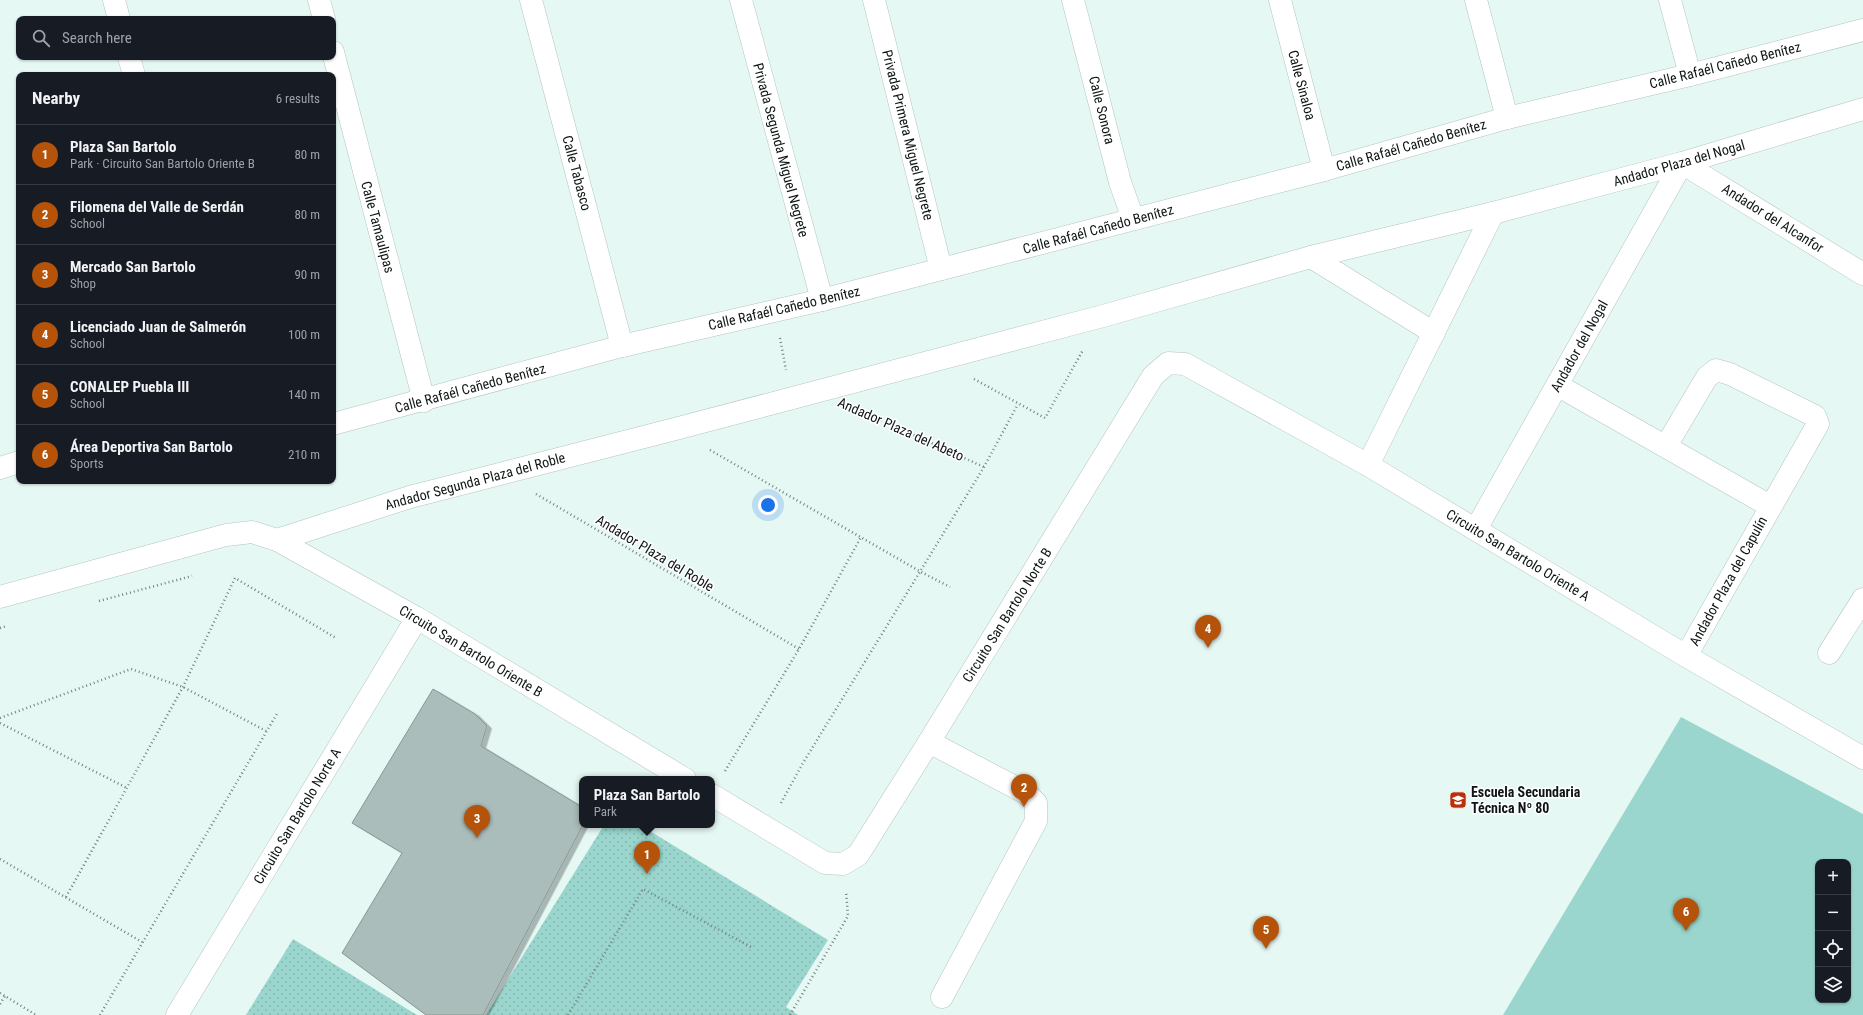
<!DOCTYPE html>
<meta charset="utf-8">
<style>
:root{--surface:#171b24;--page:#20242c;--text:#f1f3f6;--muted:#9ea1a6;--line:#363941;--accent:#b45309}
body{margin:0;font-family:"Roboto Condensed",sans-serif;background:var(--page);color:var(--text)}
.controls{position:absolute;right:12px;bottom:12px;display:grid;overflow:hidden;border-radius:8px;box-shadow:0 1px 3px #0004}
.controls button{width:36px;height:36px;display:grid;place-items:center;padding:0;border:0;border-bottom:1px solid var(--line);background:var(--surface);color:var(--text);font:20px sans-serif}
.you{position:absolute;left:768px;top:505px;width:14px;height:14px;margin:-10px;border:3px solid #fff;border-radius:50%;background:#1a73e8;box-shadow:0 0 0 6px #1a73e833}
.badge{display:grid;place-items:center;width:26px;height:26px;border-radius:50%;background:var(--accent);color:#fff;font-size:13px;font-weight:700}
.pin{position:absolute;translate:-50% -33px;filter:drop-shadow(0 1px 2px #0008)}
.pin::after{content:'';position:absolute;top:21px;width:14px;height:12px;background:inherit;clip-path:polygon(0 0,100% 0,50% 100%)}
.popup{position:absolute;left:579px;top:776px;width:136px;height:52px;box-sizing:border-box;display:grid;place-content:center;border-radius:8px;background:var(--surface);filter:drop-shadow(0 1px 3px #0005);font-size:13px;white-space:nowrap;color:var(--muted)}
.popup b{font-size:15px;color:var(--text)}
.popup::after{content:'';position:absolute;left:50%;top:100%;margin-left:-8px;border:8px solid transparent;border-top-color:var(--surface)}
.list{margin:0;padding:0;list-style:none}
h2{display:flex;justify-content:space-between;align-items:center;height:52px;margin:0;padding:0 16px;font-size:17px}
h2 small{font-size:13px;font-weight:400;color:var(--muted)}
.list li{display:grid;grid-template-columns:26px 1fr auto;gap:12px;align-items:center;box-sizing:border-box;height:60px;padding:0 16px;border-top:1px solid var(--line)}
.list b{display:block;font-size:15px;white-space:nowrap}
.list p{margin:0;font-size:13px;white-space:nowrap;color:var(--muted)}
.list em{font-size:13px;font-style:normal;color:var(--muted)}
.icon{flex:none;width:22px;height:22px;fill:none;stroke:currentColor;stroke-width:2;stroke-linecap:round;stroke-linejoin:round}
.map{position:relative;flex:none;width:1863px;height:1015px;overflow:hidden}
.search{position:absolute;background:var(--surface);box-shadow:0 1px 3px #0004;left:16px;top:16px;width:320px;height:44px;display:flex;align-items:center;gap:10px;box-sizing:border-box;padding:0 14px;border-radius:8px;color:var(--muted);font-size:15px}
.panel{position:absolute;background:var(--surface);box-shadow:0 1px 3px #0004;left:16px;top:72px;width:320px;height:412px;border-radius:8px}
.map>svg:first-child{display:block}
.green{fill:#9ad6cd;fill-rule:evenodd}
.park{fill:url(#park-dots)}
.building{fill:#abbdba;stroke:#879895;filter:url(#shadow)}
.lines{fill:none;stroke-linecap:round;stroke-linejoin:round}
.minor-casing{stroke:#b3c5c2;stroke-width:23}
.path{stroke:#75827f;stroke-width:2.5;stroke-dasharray:1 3;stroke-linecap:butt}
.minor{stroke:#fff;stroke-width:22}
.labels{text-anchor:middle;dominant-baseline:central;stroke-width:3;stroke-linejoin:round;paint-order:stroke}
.street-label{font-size:14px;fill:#0e1514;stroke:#fff}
.poi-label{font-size:14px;font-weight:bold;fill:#0e1514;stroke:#fff;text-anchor:start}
</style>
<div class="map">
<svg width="1863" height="1015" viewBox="0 0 1863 1015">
<defs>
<pattern id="park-dots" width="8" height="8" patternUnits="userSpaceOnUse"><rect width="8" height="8" fill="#9ad6cd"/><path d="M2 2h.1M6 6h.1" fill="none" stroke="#84b7af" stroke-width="1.8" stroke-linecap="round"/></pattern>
<filter id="shadow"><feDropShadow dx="4.5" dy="2.5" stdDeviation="0" flood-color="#0004"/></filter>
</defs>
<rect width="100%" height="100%" fill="#e5f8f4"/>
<path class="green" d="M1681,717L1863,814V1015H1503ZM1818,862H1848V1000H1818Z"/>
<g class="park">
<path d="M604,825H640L828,940L786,1007L798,1015H486Z"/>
<path d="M293,939L417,1015H246Z"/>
</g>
<path class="building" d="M433,689L475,714L487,726L481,746L582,807L583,825L483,1015H426L342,953L402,853L352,823Z"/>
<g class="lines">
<defs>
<g id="minor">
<path d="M114,0L119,19"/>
<path d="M319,0L324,19"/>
<path d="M531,0L622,346"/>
<path d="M741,0L822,300"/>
<path d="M874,0L941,269"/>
<path d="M1073,0L1120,182L1133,219"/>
<path d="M1280,0L1324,170"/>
<path d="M1476,0L1507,118"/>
<path d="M1670,0L1690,75"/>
<path d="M333,52L424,401"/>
<path d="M129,57L134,75"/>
<path d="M1311,257L1434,333"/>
<path d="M1557,385L1770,506"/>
<path d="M333,424L622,346L822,300L1324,170L1507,118L1690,75L1863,30"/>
<path d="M1666,446L1707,377L1716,370L1730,374L1815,416L1818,424L1686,656"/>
<path d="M1368,465L1493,213"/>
<path d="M0,468L19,462"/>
<path d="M1476,529L1682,163L1863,274"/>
<path d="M277,540L410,497L675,429L1103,316L1311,257L1493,213L1682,163L1863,109"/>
<path d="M0,597L226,535L252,532L277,540L417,618L685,779"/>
<path d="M1829,653L1863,599"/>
<path d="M929,742L1026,793L1036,803V821L942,997"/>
<path d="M712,795L825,863L843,864L858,855L929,742L1153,376L1168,363L1185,364L1368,465L1686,656L1863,758"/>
<path d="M177,1015L417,618"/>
</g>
</defs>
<use href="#minor" class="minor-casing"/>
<g class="path">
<path d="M780,338L786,370"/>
<path d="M974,379L1045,418L1083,350"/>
<path d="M859,410L984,467"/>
<path d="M710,450L921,572L950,587"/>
<path d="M536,494L799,649"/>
<path d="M99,601L192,576"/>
<path d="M0,628L7,626"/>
<path d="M0,718L131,669L183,687L266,731"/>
<path d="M0,723L127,788"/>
<path d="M725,771L799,649L861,537"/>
<path d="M781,803L803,763L984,467L1018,404"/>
<path d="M0,859L142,942"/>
<path d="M66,897L183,687L235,578L336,638"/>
<path d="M0,993L36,1015"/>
<path d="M0,1004L5,996"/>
<path d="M100,1015L278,712"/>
<path d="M568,1015L643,889L753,948"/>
<path d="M790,1015L848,916L846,891"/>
</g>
<use href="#minor" class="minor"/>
</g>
<defs>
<symbol id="school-square" viewBox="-11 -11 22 22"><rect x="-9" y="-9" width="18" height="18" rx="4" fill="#ba300a" stroke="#fff"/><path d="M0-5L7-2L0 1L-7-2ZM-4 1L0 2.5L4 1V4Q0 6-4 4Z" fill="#fff"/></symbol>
</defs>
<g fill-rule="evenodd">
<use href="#school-square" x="1448" y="790" width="20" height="20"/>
</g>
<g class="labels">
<g class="street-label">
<text transform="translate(1725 65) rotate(-14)">Calle Rafaél Cañedo Benítez</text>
<text transform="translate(1302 85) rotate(75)">Calle Sinaloa</text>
<text transform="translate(1102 110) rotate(76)">Calle Sonora</text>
<text transform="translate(908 135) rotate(76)">Privada Primera Miguel Negrete</text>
<text transform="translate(1411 145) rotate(-16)">Calle Rafaél Cañedo Benítez</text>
<text transform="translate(781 150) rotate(75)">Privada Segunda Miguel Negrete</text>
<text transform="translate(1679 163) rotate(-16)">Andador Plaza del Nogal</text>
<text transform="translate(577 173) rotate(75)">Calle Tabasco</text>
<text transform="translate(1773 218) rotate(32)">Andador del Alcanfor</text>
<text transform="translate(378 227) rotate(75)">Calle Tamaulipas</text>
<text transform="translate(1098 229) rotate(-15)">Calle Rafaél Cañedo Benítez</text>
<text transform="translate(784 308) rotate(-13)">Calle Rafaél Cañedo Benítez</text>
<text transform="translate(1579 346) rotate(-61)">Andador del Nogal</text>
<text transform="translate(470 388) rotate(-15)">Calle Rafaél Cañedo Benítez</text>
<text transform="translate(901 429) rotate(24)">Andador Plaza del Abeto</text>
<text transform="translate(475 481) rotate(-15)">Andador Segunda Plaza del Roble</text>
<text transform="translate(655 553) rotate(31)">Andador Plaza del Roble</text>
<text transform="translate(1518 555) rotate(31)">Circuito San Bartolo Oriente A</text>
<text transform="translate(1728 581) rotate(-61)">Andador Plaza del Capulín</text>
<text transform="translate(1007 615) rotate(-58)">Circuito San Bartolo Norte B</text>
<text transform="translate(471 651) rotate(31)">Circuito San Bartolo Oriente B</text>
<text transform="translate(297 816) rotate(-59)">Circuito San Bartolo Norte A</text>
</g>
<g class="poi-label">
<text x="1471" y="792">Escuela Secundaria<tspan x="1471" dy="16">Técnica Nº 80</tspan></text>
</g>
</g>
</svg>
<div class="controls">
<button>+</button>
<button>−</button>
<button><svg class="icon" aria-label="locate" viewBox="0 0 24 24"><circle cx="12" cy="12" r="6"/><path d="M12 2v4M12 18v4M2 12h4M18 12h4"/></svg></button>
<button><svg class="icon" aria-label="layers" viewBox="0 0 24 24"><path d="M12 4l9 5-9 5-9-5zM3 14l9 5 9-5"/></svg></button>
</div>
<div class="you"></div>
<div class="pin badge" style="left:647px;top:874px">1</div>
<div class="popup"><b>Plaza San Bartolo</b>Park</div>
<div class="pin badge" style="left:1024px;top:807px">2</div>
<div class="pin badge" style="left:477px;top:838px">3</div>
<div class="pin badge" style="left:1208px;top:648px">4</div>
<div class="pin badge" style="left:1266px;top:949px">5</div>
<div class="pin badge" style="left:1686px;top:931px">6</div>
<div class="search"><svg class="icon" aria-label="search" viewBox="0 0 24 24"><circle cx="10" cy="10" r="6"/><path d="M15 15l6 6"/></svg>Search here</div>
<section class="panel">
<h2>Nearby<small>6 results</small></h2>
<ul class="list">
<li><span class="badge">1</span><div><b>Plaza San Bartolo</b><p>Park · Circuito San Bartolo Oriente B</p></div><em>80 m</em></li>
<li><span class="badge">2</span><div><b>Filomena del Valle de Serdán</b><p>School</p></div><em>80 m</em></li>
<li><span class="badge">3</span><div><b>Mercado San Bartolo</b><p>Shop</p></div><em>90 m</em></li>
<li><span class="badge">4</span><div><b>Licenciado Juan de Salmerón</b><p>School</p></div><em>100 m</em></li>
<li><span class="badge">5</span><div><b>CONALEP Puebla III</b><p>School</p></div><em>140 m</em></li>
<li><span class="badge">6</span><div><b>Área Deportiva San Bartolo</b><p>Sports</p></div><em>210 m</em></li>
</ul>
</section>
</div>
